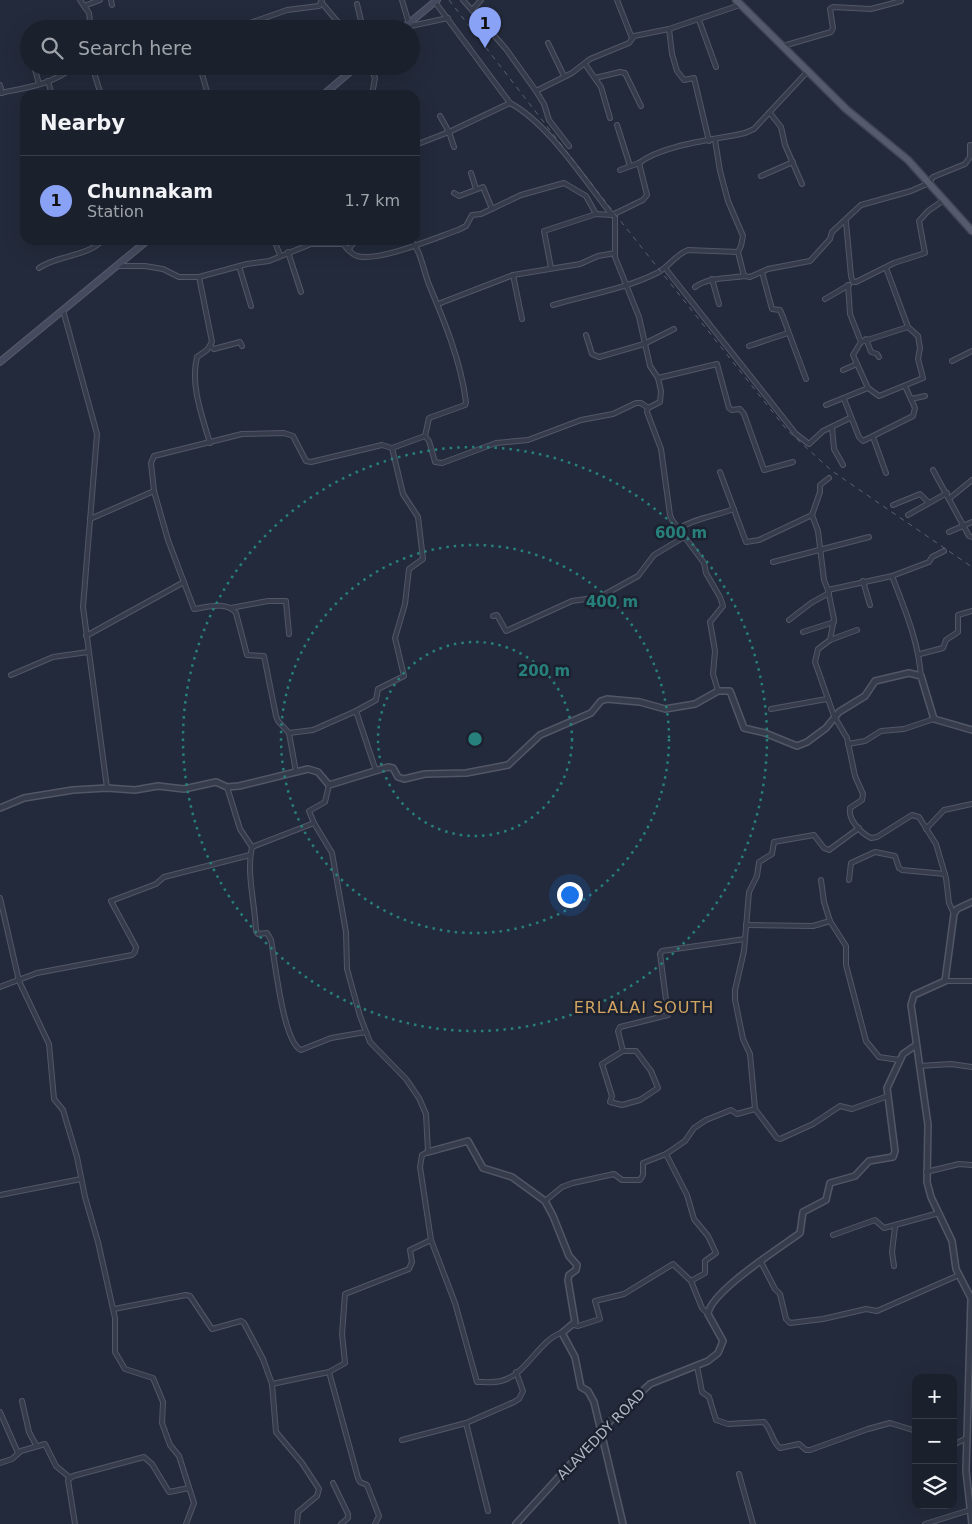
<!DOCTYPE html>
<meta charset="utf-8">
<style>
:root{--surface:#1a202c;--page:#232834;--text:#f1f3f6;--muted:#9fa3a9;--line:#383e48;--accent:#89a2f6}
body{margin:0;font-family:"DejaVu Sans",sans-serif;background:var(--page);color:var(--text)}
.controls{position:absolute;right:15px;bottom:15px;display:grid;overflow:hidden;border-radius:10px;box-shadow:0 5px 20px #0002}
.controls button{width:45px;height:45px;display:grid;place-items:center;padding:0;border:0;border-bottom:1px solid var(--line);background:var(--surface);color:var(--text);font:25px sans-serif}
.you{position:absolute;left:569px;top:894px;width:18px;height:18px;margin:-12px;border:4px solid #fff;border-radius:50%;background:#1a73e8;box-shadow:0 0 0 8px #1a73e833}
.badge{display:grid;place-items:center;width:32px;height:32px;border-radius:50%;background:var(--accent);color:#111;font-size:16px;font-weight:700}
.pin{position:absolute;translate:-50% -41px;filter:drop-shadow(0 1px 2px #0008)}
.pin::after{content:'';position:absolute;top:26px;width:18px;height:15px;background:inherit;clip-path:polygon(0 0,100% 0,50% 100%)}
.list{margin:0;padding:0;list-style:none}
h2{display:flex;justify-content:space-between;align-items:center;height:65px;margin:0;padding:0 20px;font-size:21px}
h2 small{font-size:16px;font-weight:400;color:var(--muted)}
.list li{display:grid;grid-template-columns:32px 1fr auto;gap:15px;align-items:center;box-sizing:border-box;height:90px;padding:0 20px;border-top:1px solid var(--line)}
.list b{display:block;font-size:19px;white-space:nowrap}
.list p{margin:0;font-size:16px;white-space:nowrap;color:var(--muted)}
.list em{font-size:16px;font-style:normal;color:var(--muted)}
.icon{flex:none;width:28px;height:28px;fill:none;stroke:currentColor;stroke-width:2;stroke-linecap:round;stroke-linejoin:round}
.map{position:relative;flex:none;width:972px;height:1524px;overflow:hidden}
.search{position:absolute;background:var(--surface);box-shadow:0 5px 20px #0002;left:20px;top:20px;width:400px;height:55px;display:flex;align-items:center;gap:12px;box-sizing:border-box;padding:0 18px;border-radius:28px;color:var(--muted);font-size:19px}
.panel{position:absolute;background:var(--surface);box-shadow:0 5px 20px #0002;left:20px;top:90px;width:400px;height:155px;border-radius:15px}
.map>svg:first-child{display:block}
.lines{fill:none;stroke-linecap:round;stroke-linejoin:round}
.minor-casing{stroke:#525766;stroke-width:6}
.tertiary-casing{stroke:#525766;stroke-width:8}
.secondary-casing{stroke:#525766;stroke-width:8}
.primary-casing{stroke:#404554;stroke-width:9}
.minor{stroke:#373c4c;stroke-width:4}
.tertiary{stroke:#373c4c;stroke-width:5}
.secondary{stroke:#454b5f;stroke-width:5.5}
.primary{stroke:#555b6c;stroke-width:6}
.rail{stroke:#596073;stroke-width:1;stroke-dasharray:5 5;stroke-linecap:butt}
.ring{fill:none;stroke:#27807b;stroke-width:2.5;stroke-dasharray:2.5 5}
.labels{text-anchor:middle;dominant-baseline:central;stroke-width:5;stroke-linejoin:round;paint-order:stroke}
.street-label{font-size:14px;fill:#b2b7c7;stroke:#1c2130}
.quarter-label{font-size:16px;letter-spacing:1px;fill:#d2a462;stroke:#1c2130}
.centre{fill:#27807b;stroke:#1c2130;stroke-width:2.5}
.ring-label{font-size:15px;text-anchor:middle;font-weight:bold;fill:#27807b;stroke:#1c2130;stroke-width:5;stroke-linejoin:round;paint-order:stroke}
</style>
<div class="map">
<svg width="972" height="1524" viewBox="0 0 972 1524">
<rect width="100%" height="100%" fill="#232a3b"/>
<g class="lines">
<defs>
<g id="minor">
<path d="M80,0L89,13L91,29"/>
<path d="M111,0L112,5"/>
<path d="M402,0L409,24"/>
<path d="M463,0L506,49L536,91L544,104L549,120L569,146"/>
<path d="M617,0L632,38"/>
<path d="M321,2L337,21L349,29"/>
<path d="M435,2L510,103C549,124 584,180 612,215"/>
<path d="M357,4L363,29"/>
<path d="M84,6L100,0"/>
<path d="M472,10L481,0"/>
<path d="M699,20L716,67"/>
<path d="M406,27L448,18"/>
<path d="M192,29L210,26L225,29"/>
<path d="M233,29L287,10L319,6L322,0"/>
<path d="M669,29L672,54L677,71L684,80L694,78L709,141"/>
<path d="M548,43L564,76"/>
<path d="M783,46L831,32L833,28L830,9L833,7L871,9L901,1"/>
<path d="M585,64L601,87L610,118"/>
<path d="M34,66L39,84"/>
<path d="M92,66L101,95"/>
<path d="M344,66L348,74"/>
<path d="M370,66L375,78L372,95"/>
<path d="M200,67L208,95"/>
<path d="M595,78L620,72L625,73L641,106"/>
<path d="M48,81L52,95"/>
<path d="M0,85L2,93"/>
<path d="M536,91L572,73L590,59L629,43L634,36L669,29L740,5"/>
<path d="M0,93C25,88 55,84 74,66"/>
<path d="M287,94V95"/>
<path d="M770,113L781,127L785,145L802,184"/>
<path d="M440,116L449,132L510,103"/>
<path d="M617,125L630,166"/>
<path d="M415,140L418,144L449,132L454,147"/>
<path d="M715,140L720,171L728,201L743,236L741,246L738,252L744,276L750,277L768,269L810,261L830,239L832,232L861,205L911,191L929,183L933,177L965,164L970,157V145H972"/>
<path d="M620,170L639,163"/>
<path d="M471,173L476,189"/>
<path d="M761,176L793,162"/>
<path d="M454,193L459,196L483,187L492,209"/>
<path d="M615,214V257L639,317L650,366L658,378L661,391L660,402L648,408L647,412L661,449L670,515L672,520L704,563L706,573L720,597L723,606L710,622L715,651L713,674L718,691"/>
<path d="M846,222L851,276L853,282H856L894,263L925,253L919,221L928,211L944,200"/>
<path d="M274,240L280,255"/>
<path d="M348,250L356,240"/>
<path d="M288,252L301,292"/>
<path d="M117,266H145L163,269L179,277H199L247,264L269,261L311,244H343C347,248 351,254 357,256C379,262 435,238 458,230L466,226L472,215L481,214L521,195L564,183L586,196L596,214"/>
<path d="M239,266L251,306"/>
<path d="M39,268C57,255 87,257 103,240"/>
<path d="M551,268L544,231L596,214L612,215L643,200L647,195L639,163C664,144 715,140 745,133L754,129L808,71"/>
<path d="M665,268L796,434L809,444L823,431L850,418"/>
<path d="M762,272L772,309L780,310L783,317L806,379"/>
<path d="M513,275L522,319"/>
<path d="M199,277L212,342L207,350L197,357C190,385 202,416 210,443"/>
<path d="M712,279L719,304"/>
<path d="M848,285L850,314L861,342"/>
<path d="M695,287C709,277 727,279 744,276"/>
<path d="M825,299L849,285"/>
<path d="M438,304L513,275L580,264L598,256L615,253"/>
<path d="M553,305C587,295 625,289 657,273C669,267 675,255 688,250L738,252"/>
<path d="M63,310L97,434L83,607L107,788"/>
<path d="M586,335L592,354L599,357L644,344L674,329"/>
<path d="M866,339L871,352L877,354L879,357"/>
<path d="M210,346L214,349L240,342L242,346"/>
<path d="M749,346L788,333"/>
<path d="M952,361L972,351"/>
<path d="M843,370L857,364"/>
<path d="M658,378L717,364L729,408L732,410L740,409L744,414L764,470L793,462"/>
<path d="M868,388L853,355L861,342L908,327"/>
<path d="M844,399L859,437L863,441L913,416L915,408L905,386"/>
<path d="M911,399L925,396"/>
<path d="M826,405L868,388L879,396L923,378L918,359L920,348L918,336L908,327L886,268"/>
<path d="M832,427L834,449L843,465"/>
<path d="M425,436L429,441L435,462L442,463L496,443L528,440L581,420L613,414L636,403H641L648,408"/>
<path d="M873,437L886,473"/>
<path d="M933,470L969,536L972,537"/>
<path d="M720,472L746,542L759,540L812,515"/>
<path d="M829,478L820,485V492L812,515L818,531L824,580L828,590L834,619L830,640L818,649L815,662L834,716L847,738L855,776L863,794L862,800L850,808C848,820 861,833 871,838L877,837L912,815L919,817L936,844L946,878L949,903L954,914"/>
<path d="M154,491L168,540L194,609C207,607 227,601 236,613L247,655L264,656L276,716L278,721L289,733L296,772"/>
<path d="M950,498L972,480"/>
<path d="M893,505L920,494L928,502"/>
<path d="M908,515L947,493"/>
<path d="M90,519L154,491L151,463L154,456L242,434L284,433L293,436L306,461L311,462L382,445L392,448"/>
<path d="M678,529C695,518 715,516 734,509"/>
<path d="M949,532L972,522"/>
<path d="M773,562L869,537"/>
<path d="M892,576C905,610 918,640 921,676"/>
<path d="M863,581L870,605"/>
<path d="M828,590L892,576L929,562L932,557L944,551"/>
<path d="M231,608L268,601H286L289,634"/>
<path d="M493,616L497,615L506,631L572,601L600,597L638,576L654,555L684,537"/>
<path d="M789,620L811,603L829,593"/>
<path d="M803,632L834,622"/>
<path d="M86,636L184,582"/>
<path d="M830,640L857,630"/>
<path d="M920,654L943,648L946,640L958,632V615L972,611"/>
<path d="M11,675L53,657L88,652"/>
<path d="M771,709L827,699"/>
<path d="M289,733L313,730L356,711"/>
<path d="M848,744L865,741L881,731L904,729L934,719"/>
<path d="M376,771L356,711L376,700L378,689L404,676L395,638L405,604L409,569L423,559L418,517L403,494L392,448L425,436L429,418L465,405L466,402C461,362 445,323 430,287C423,271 422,253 411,240"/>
<path d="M227,787L240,829L252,847L314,823L309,811L325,802L329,785"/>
<path d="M314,823L332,853L346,932L347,969L360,1016L370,1042L406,1079L419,1098L426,1114L428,1152L422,1155L420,1167L431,1240L455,1303L477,1382C485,1382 494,1383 501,1381C527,1375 538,1340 563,1332"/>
<path d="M859,828L829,850L824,848L814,835L774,842L772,854L759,862L757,876L749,892L744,951L735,990V1000L743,1039L750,1054L755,1109L777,1138L780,1139L813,1124L840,1106L852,1109L888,1096"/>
<path d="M926,829L944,810L972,804"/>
<path d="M252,847C246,872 255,903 256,931L258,934L267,933L271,940C275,961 283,1042 301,1050L331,1038L366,1032"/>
<path d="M821,880L824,902L830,921L846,946V965L866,1041L879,1057L899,1060"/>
<path d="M849,880L851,863L875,852L895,856L899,868L902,870L945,874"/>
<path d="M0,898L19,981L49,1044L54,1099L63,1110L77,1157L85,1197L98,1242L115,1318V1352L125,1369L153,1378L163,1402L162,1423L170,1445L179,1456L194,1503L186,1524"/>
<path d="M746,925L813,926L830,921"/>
<path d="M945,981H972"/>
<path d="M0,987L37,973L132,955L135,952L136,947L111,901L156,884L164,877L250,855"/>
<path d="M623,1051L602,1064L612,1096L610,1102L622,1105L640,1100L658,1088L651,1071L636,1051H623L618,1031L620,1027L668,1015L660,954L662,951L745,939"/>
<path d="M919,1066L951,1064L972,1067"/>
<path d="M666,1154L687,1195L694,1219L708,1236L716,1253L705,1261V1273L691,1281"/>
<path d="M926,1172L959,1164L972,1165"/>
<path d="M0,1195L81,1179"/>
<path d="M545,1201L562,1187L573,1183L614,1174L622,1180H640L643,1175V1163L666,1154L685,1141L694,1128L706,1120L731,1110L737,1114L755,1109"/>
<path d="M833,1235L875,1220L884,1228L939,1213"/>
<path d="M761,1262L775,1289L780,1294L786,1319L790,1323L823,1319L866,1309L877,1311L959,1275"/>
<path d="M894,1266L892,1252L895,1227"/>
<path d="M114,1309L186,1295L190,1296L212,1329L241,1321L244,1323L263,1359L272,1384L329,1372"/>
<path d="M574,1325L578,1326L600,1319L595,1301L624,1294L673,1264L691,1281L702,1308L708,1314"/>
<path d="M697,1366L702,1392L709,1397L716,1420L728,1424L764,1422C772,1430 772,1442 780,1448L799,1444L806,1450H810L868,1429L890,1423L916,1431"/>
<path d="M272,1384L276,1432L302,1463L319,1489L317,1496L298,1512L297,1524"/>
<path d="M22,1401L29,1432L36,1445"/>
<path d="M0,1412L18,1453"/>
<path d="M466,1423L488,1511"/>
<path d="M402,1440L466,1423L514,1402L519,1399L523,1391L516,1372"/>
<path d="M953,1445L967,1438"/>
<path d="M0,1463L12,1459L21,1451L45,1444L56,1466L69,1477"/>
<path d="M739,1474L753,1524"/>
<path d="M333,1483L348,1514V1518L341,1524"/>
<path d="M75,1524L68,1480L73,1476L144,1457L152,1464L169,1492L189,1488"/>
<path d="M375,1524L379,1516L367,1485L360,1482L358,1478L329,1372L345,1363L342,1334L345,1294L409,1269L412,1262L410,1250L431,1240"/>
<path d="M925,1524L970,1510"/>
</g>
<g id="tertiary">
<path d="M0,808L24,798L73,790L107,788L135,790L158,786L184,789L216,782L227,787L239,786L308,769L318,772L329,785L388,767L393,768L398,777L404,779L425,774L466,773L508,765L540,735L591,713L601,701L607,699L640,702L665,709L695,704L718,691H730L744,728L765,733L797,746L807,742L826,728L839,712L865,696L875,681L909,673L921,676L934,719L972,730"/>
<path d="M972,902L957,909L954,914L945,981L914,995L911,1005L928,1125L927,1182L931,1197L952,1241L956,1269L971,1298L966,1471L972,1524"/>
<path d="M428,1152L468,1141L483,1168L512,1177L545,1201L553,1216L569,1256L577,1265L576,1270L569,1275L568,1280L575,1322L562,1333L575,1357L581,1387L588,1391L594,1402L623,1524"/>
<path d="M516,1524L606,1425L650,1384L708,1361L718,1353L723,1341L708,1314C710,1292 781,1247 800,1233L803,1212L826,1200L830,1183L855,1176L869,1161L893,1157L895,1151L887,1088L903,1054L916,1045"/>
</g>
<g id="secondary">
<path d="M402,29L437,0"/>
<path d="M323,95L357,66"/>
<path d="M0,362L148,240"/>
</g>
<path id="primary" d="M736,0L846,109L908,160L972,231"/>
</defs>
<use href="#minor" class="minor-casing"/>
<use href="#tertiary" class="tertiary-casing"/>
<use href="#secondary" class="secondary-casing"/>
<use href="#primary" class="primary-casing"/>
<use href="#minor" class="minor"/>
<use href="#tertiary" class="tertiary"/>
<use href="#secondary" class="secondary"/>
<use href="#primary" class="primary"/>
<path class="rail" d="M449,0L615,214L787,430L832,471L972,567"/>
</g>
<g class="ring">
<circle cx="475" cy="739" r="97"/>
<circle cx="475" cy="739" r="194"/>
<circle cx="475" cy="739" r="292"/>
</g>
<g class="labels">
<g class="street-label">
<text transform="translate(601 1434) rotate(-46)">ALAVEDDY ROAD</text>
</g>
<g class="quarter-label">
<text x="644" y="1007">ERLALAI SOUTH</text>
</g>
</g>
<circle cx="475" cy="739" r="8" class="centre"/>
<g class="ring-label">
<text x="681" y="538">600 m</text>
<text x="612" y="607">400 m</text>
<text x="544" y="676">200 m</text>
</g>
</svg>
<div class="controls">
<button>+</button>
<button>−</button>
<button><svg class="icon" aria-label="layers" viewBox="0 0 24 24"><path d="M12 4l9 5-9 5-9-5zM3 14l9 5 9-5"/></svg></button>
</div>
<div class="you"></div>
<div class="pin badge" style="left:485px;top:48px">1</div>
<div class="search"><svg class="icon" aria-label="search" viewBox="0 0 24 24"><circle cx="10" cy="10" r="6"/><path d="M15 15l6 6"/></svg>Search here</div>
<section class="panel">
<h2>Nearby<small></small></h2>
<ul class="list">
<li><span class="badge">1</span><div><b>Chunnakam</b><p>Station</p></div><em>1.7 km</em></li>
</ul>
</section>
</div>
